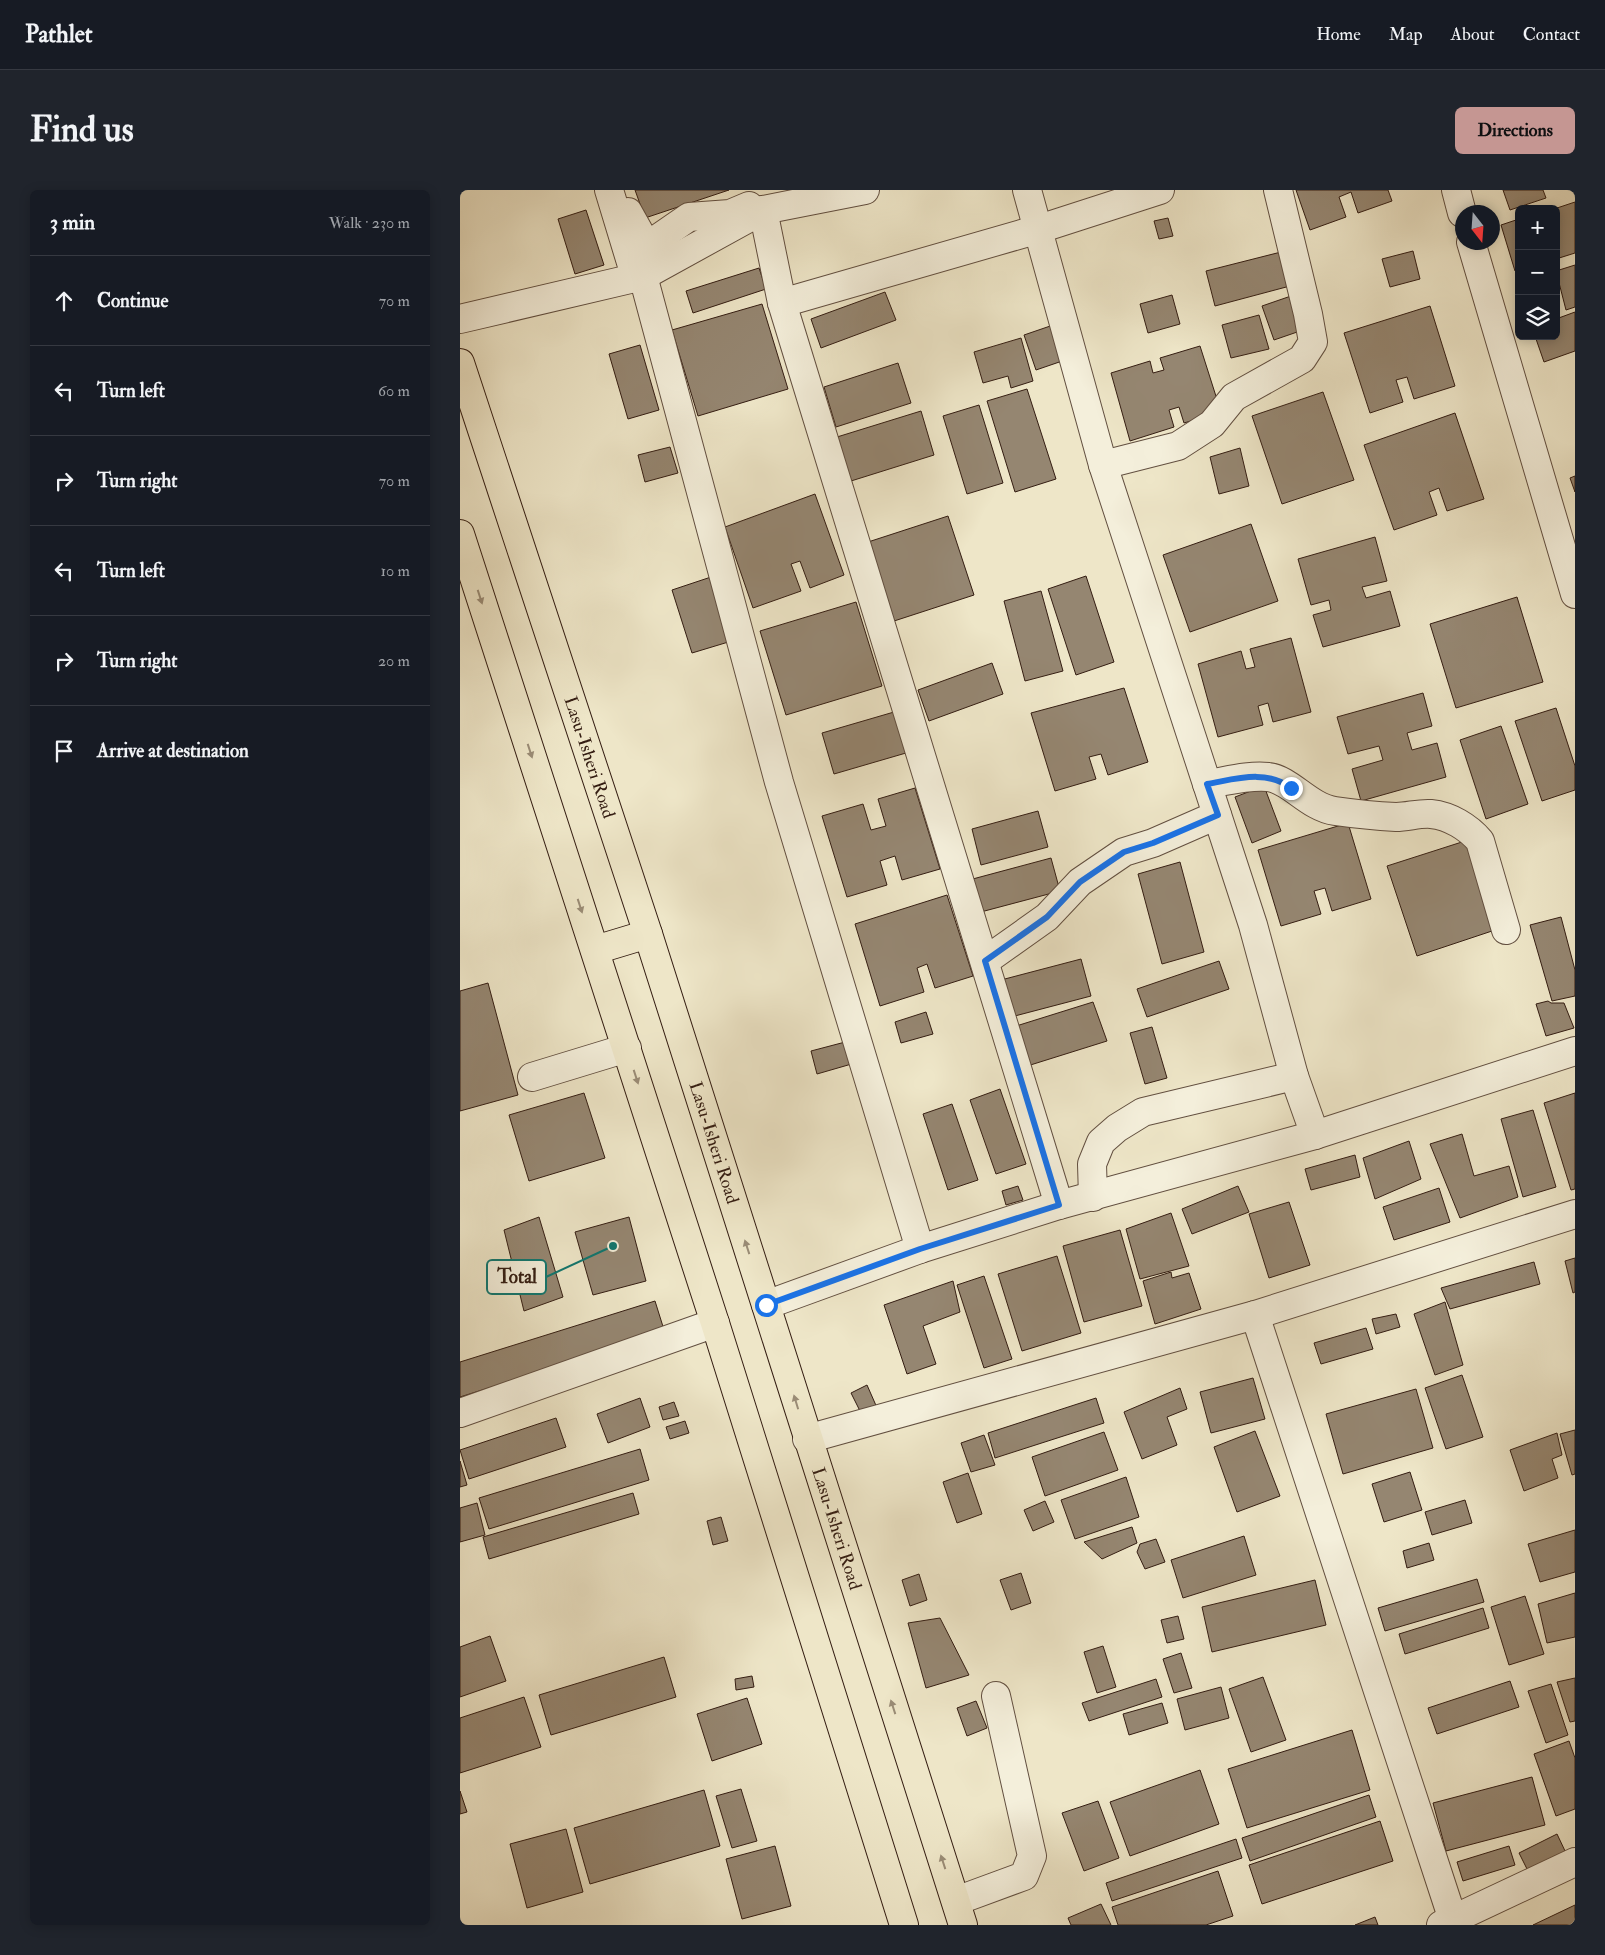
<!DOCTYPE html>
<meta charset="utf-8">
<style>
:root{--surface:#171b24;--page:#20242c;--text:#f1f3f6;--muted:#9ea1a6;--line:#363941;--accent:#c59692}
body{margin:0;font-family:"IM FELL Double Pica",serif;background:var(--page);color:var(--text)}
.controls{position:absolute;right:15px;top:15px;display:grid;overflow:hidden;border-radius:8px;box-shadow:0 2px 12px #0003}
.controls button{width:45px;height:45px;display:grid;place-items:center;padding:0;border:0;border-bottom:1px solid var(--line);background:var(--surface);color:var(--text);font:25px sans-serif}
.compass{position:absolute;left:995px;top:15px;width:45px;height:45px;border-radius:50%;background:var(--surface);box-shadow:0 2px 12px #0003;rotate:163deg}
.stop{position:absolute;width:15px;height:15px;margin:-11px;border:4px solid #1a73e8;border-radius:50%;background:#fff}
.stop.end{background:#1a73e8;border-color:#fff;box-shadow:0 1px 5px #0008}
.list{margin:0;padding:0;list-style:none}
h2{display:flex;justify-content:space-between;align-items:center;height:65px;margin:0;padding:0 20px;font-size:21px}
h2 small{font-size:16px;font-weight:400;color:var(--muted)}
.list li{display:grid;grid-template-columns:32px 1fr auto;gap:15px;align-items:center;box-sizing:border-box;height:90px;padding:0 20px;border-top:1px solid var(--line)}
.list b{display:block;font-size:19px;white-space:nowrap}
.list em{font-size:16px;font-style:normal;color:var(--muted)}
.icon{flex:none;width:28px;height:28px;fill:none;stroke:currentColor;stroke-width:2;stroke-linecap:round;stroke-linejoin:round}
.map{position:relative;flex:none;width:1115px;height:1735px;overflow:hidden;border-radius:8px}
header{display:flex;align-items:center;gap:30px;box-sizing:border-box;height:70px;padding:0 25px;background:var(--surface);border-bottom:1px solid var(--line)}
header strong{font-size:24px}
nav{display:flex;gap:28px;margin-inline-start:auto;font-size:18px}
.intro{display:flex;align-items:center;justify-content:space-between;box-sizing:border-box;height:120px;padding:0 30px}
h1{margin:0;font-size:35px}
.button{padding:12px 22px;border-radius:8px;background:var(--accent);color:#111;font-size:18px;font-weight:700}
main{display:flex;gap:30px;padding:0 30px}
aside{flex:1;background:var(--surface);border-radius:8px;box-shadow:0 2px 12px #0003}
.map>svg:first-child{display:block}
.building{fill:#958671;stroke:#341d12}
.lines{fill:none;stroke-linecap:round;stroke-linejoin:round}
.minor-casing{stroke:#624f40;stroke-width:30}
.major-casing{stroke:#341d12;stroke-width:30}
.minor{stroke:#f4efdb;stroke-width:28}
.major{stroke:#eee6c8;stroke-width:28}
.oneway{fill:#9a8c76}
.route{stroke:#1a73e8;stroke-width:6}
.labels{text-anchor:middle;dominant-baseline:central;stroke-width:4;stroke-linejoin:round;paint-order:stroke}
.street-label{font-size:18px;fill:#341d12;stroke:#f4efdb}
.leader{fill:none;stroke:#0f766e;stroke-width:2}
.callout-dot{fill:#0f766e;stroke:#f4efdb;stroke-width:2}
.callout{fill:#f4efdb;stroke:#0f766e;stroke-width:2}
.callout-label{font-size:19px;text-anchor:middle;font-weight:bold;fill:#341d12}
</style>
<header>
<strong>Pathlet</strong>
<nav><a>Home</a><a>Map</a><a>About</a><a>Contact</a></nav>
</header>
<div class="intro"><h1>Find us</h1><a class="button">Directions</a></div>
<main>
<aside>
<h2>3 min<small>Walk · 230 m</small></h2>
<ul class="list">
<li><svg class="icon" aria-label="ahead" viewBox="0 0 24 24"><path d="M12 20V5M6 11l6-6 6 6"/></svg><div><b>Continue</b></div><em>70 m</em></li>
<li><svg class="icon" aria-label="left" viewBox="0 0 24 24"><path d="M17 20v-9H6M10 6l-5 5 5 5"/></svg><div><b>Turn left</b></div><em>60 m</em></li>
<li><svg class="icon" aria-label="right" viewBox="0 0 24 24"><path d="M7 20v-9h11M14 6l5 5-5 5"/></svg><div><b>Turn right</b></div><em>70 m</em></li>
<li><svg class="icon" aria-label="left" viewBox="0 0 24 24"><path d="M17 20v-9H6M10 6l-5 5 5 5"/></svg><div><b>Turn left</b></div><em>10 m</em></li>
<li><svg class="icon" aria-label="right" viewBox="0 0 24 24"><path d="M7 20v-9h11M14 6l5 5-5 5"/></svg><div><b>Turn right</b></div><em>20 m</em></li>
<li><svg class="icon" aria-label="arrive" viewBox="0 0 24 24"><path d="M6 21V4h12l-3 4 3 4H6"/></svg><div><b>Arrive at destination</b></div></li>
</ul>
</aside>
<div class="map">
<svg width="1115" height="1735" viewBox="0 0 1115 1735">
<rect width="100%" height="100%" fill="#eee6c8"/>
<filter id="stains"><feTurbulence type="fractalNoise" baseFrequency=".004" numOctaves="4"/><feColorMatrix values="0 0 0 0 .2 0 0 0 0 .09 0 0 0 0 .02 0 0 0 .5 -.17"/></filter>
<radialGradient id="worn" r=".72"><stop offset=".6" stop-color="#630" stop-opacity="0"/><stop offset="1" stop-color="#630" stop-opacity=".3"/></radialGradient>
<g class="building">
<path d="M175,0H269L185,28Z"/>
<path d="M836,0H928L932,11L898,23L891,2L879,7L886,27L850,40Z"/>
<path d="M1043,0H1083L1086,8L1050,20Z"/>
<path d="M1115,12V63L1096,69V19H1094Z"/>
<path d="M126,20L144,75L115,84L98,29Z"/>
<path d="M708,28L713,46L699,49L694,31Z"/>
<path d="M1059,29V80L1055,81L1041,35Z"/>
<path d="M953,61L960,89L930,97L922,69Z"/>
<path d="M821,62L830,96L755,116L746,81Z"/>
<path d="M1115,75V117L1106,120L1096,81Z"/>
<path d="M299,78L306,99L233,123L226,101Z"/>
<path d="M425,102L436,130L361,158L351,129Z"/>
<path d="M712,105L720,134L688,143L680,114Z"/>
<path d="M831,106L843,140L814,150L802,116Z"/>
<path d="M302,114L328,199L238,226L212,140Z"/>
<path d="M970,116L995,196L954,209L947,187L936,190L943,212L910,223L884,143Z"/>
<path d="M1115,122V161L1084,172L1075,146H1096V129Z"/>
<path d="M799,125L809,159L771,168L762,135Z"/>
<path d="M599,133L611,168L576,180L564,145Z"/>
<path d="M561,148L573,191L551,198L548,186L523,193L514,162Z"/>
<path d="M180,155L199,220L168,229L149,164Z"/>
<path d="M740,156L761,222L724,233L719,217L709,220L714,237L670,251L651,183L690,171L693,183L704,180L700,168Z"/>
<path d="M438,173L451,213L376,237L364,197Z"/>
<path d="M567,199L596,289L555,302L527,211Z"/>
<path d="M863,202L894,290L822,314L792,226Z"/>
<path d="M519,215L543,293L507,304L483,226Z"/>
<path d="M461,221L474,265L391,291L377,247Z"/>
<path d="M995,223L1024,309L987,321L979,298L969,302L977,325L934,340L904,255Z"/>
<path d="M210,257L218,283L185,292L178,265Z"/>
<path d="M780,258L789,296L759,304L750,267Z"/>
<path d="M1115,286V302L1110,288Z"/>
<path d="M355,304L384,385L350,398L340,371L331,374L341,401L293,418L265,337Z"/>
<path d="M488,326L514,405L431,432L405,353Z"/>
<path d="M791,334L818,411L730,442L703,365Z"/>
<path d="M915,347L927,391L902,397L906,408L930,401L940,436L863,457L853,425L871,420L869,410L851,415L838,369Z"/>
<path d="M254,386L275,450L232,463L212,400Z"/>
<path d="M626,386L654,472L616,485L588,399Z"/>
<path d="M581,401L603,481L565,491L544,411Z"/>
<path d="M1057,407L1083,492L996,518L970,434Z"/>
<path d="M396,412L422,496L326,525L300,441Z"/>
<path d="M831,448L851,522L813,532L808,513L798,516L803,535L758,547L738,474L781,461L786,479L795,477L790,459Z"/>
<path d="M532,473L543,504L469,531L458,500Z"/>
<path d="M664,498L688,572L648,585L641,564L629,567L636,589L595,601L571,523Z"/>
<path d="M963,503L972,536L947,543L952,560L977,553L986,587L901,611L892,579L923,570L919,556L888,564L877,527Z"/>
<path d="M1096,518L1115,576V600L1082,611L1055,531Z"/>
<path d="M434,522L446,563L374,584L362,543Z"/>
<path d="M1041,536L1068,614L1026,629L1000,550Z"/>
<path d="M804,596L821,641L792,653L775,607Z"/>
<path d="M455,598L480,679L442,690L435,666L420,671L427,695L387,707L362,626L403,614L411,640L426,636L418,609Z"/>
<path d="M578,621L588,657L521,675L512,639Z"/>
<path d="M888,633L911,709L872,721L865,698L854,701L861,724L821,736L798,660Z"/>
<path d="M1005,651L1035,740L957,766L927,676Z"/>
<path d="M591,668L600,701L517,723L509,690Z"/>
<path d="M720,672L744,762L702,774L678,684Z"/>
<path d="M487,705L513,786L475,798L467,774L457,778L464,802L420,816L395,734Z"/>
<path d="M1101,727L1115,780V806L1092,811L1070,735Z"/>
<path d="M621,769L631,806L551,827L541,790Z"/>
<path d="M759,771L769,799L687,827L677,799Z"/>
<path d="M28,793L58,905L0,921V801Z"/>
<path d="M1088,811L1091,813H1104L1114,838L1086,846L1076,814Z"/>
<path d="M633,812L647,851L564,877L553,837Z"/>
<path d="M466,822L473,844L441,853L435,832Z"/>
<path d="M692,837L707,888L685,894L670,843Z"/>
<path d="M389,851L395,873L357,884L351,861Z"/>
<path d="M540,899L566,974L536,984L510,910Z"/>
<path d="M124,903L145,968L69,991L49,925Z"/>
<path d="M1115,903V999L1111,1000L1084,913Z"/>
<path d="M492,914L518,990L488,1000L463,924Z"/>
<path d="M1073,920L1096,997L1063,1007L1041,929Z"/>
<path d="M1002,944L1014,986L1049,976L1058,1007L1000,1028L970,954Z"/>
<path d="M949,951L961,989L915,1009L903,968Z"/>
<path d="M895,965L900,987L851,1000L845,979Z"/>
<path d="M558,996L563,1010L546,1015L542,1001Z"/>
<path d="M778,996L789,1022L732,1044L722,1019Z"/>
<path d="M979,998L990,1032L934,1050L923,1017Z"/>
<path d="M829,1012L850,1075L809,1088L789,1024Z"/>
<path d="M711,1023L729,1076L680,1089L666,1039Z"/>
<path d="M79,1027L103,1107L64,1121L44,1040Z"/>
<path d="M169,1027L186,1091L133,1105L115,1042Z"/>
<path d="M660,1040L682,1116L624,1132L603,1056Z"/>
<path d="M597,1066L621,1143L562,1161L538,1084Z"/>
<path d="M1115,1068V1102L1113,1103L1105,1071Z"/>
<path d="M1074,1072L1080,1094L990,1119L981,1098Z"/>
<path d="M711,1082L712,1088L729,1083L741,1119L695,1134L683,1091Z"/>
<path d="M524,1086L552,1169L524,1178L497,1095Z"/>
<path d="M493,1091L500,1122L463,1136L476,1174L447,1184L424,1115Z"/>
<path d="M195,1111L205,1143L0,1207V1172Z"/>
<path d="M985,1112L1003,1175L975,1185L954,1124Z"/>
<path d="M936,1124L940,1137L916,1144L912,1129Z"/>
<path d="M906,1138L913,1159L861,1174L854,1153Z"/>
<path d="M1002,1185L1023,1247L986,1259L965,1198Z"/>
<path d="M793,1188L805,1229L751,1243L740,1202Z"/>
<path d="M407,1195L418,1220L403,1227L391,1203Z"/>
<path d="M720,1198L727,1219L707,1227L717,1255L682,1269L664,1222Z"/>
<path d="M956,1199L973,1258L883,1284L866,1224Z"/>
<path d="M180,1208L190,1237L148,1253L137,1224Z"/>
<path d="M636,1208L644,1233L535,1268L528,1243Z"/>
<path d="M214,1212L219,1226L203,1230L199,1217Z"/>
<path d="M96,1228L106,1257L9,1289L0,1260Z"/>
<path d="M225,1231L229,1243L210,1249L206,1237Z"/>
<path d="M1115,1240V1284L1112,1285L1100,1244Z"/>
<path d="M795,1241L820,1306L777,1322L754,1257Z"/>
<path d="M644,1242L658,1280L585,1306L572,1267Z"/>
<path d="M1097,1243L1102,1265L1092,1269L1098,1288L1064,1301L1050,1260Z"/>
<path d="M524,1245L535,1275L511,1282L501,1253Z"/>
<path d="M180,1259L189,1290L29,1339L19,1308Z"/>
<path d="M0,1271L7,1295L0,1297Z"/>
<path d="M950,1282L962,1320L924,1332L912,1294Z"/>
<path d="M508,1283L522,1324L497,1333L483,1292Z"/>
<path d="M666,1287L679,1327L615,1349L601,1310Z"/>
<path d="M173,1303L179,1324L29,1369L23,1347Z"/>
<path d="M1005,1310L1012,1333L972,1345L965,1322Z"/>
<path d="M585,1311L594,1332L573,1341L564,1320Z"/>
<path d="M17,1313L25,1345L0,1352V1318Z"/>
<path d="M261,1327L268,1351L253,1355L247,1331Z"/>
<path d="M672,1337L677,1353L642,1369L624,1352Z"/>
<path d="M1115,1340V1382L1080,1392L1068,1354Z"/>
<path d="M784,1346L796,1385L723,1408L711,1370Z"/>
<path d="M696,1349L705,1372L685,1379L677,1362L680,1354Z"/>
<path d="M969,1353L974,1370L947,1378L943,1361Z"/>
<path d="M561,1383L571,1413L551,1420L540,1390Z"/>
<path d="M459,1384L467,1410L450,1416L442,1390Z"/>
<path d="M1017,1389L1024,1412L925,1441L918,1418Z"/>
<path d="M855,1390L866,1435L752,1462L742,1417Z"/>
<path d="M1115,1403V1447L1087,1453L1078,1414Z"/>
<path d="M1065,1406L1084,1464L1049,1475L1031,1417Z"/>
<path d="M1023,1418L1029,1438L945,1464L939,1444Z"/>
<path d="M718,1426L724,1449L707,1453L701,1430Z"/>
<path d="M480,1428L509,1485L466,1498L448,1433Z"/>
<path d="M30,1446L46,1491L0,1507V1457Z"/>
<path d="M643,1456L656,1497L637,1503L624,1462Z"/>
<path d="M721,1463L732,1498L714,1503L703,1469Z"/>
<path d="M204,1467L216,1507L91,1545L79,1505Z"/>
<path d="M292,1486L294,1497L276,1500L275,1489Z"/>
<path d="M803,1487L826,1550L791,1562L769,1499Z"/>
<path d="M1115,1488V1531L1110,1532L1097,1492Z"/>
<path d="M696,1489L702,1507L629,1531L622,1513Z"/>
<path d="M1050,1491L1059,1517L977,1544L968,1518Z"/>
<path d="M1091,1494L1108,1545L1086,1553L1068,1501Z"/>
<path d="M761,1497L769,1528L725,1540L717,1509Z"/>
<path d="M64,1507L81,1557L0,1583V1528Z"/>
<path d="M287,1508L302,1554L252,1571L237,1524Z"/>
<path d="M516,1511L527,1538L507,1546L497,1518Z"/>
<path d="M702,1513L708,1533L669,1545L663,1524Z"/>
<path d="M892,1540L910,1600L787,1638L768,1579Z"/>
<path d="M1109,1551L1115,1568V1619L1096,1626L1074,1564Z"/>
<path d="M740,1580L759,1634L670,1666L650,1612Z"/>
<path d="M1072,1587L1085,1635L986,1661L973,1613Z"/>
<path d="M281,1599L297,1651L272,1658L256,1606Z"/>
<path d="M244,1600L260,1656L130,1694L114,1638Z"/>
<path d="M0,1601L7,1622L0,1624Z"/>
<path d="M909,1605L916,1627L790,1671L782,1648Z"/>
<path d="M638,1611L659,1668L624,1681L602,1623Z"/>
<path d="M920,1631L933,1671L802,1714L789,1675Z"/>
<path d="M106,1639L123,1702L67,1718L50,1654Z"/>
<path d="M1097,1644L1106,1663L1068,1681L1059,1663Z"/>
<path d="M776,1649L782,1668L652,1711L646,1693Z"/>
<path d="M315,1656L331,1716L282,1729L266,1669Z"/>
<path d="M1049,1656L1055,1675L1003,1691L997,1672Z"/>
<path d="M758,1681L773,1726L746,1735H658L652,1717Z"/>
<path d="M641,1714L651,1735H611L608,1728Z"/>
<path d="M1115,1715V1735H1073Z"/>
<path d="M915,1727L918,1735H895Z"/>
</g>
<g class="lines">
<defs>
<g id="minor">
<path d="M149,0L173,79L183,86L319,592L460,1059"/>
<path d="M567,0L643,275L793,735L834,886L855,945"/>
<path d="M996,0L1002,23"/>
<path d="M303,20L322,113L599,1015"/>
<path d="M168,22L187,56L229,27L270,24L289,16"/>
<path d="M1011,52L1115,404"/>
<path d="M322,113L579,39L700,0"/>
<path d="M0,129L183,86L303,20L405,0"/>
<path d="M643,275L718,256L752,234L774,207L842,169L853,152L848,124L818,0"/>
<path d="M747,594C767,591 788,585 808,587C830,589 848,617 875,621C896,624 916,626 936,627C948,627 959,623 971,624C990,626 1008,637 1020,651L1046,740"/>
<path d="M525,771L587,727L620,692L664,662L693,653L757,625"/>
<path d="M72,887L167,858"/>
<path d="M633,1007L632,974L641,952L657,938L683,922L834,886"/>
<path d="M306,1115L460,1059L599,1015L855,945L1115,861"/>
<path d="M795,1125L993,1730"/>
<path d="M0,1223L255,1133"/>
<path d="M347,1249L795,1125L1115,1024"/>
<path d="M496,1711L564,1686L572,1666L536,1506"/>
<path d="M981,1735L1115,1672"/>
</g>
<g id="major">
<path id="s1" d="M0,173L188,744L503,1735"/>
<path d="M0,344L255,1133L444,1735"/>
<path d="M135,760L188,744"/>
</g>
</defs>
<use href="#minor" class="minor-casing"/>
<use href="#major" class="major-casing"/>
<use href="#minor" class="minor"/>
<use href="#major" class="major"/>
</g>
<defs><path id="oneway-solid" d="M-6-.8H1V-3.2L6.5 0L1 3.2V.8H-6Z" transform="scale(1.25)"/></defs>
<g class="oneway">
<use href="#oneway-solid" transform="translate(20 407) rotate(72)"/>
<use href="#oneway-solid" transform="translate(70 561) rotate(72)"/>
<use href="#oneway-solid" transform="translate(120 716) rotate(72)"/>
<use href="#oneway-solid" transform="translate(176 887) rotate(72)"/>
<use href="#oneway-solid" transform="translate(287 1057) rotate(-108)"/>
<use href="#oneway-solid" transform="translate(336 1212) rotate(-107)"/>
<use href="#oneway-solid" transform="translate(433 1517) rotate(-108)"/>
<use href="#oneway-solid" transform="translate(483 1672) rotate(-108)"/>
</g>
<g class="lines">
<path class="route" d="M306,1115L460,1059L599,1015L525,771L587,727L620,692L664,662L693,653L758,625L747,594C776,589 806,579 831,598"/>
</g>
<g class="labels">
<g class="street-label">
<text stroke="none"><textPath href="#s1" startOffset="415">Lasu-Isheri Road</textPath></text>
<text stroke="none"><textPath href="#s1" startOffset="820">Lasu-Isheri Road</textPath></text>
<text stroke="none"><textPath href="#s1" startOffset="1225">Lasu-Isheri Road</textPath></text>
</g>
</g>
<path class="leader" d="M153 1056L86 1087"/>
<circle class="callout-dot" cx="153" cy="1056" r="5"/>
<rect class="callout" x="27" y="1070" width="59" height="34" rx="5"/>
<g class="callout-label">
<text x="57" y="1093">Total</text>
</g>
<rect width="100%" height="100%" filter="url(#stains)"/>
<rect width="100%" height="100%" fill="url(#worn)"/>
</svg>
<div class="controls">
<button>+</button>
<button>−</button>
<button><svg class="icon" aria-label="layers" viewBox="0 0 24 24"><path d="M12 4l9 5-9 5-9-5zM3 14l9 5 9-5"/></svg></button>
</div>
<svg class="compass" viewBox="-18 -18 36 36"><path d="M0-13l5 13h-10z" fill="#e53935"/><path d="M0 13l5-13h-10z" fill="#9ea1a6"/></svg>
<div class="stop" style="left:306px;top:1115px"></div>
<div class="stop end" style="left:831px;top:598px"></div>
</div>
</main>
